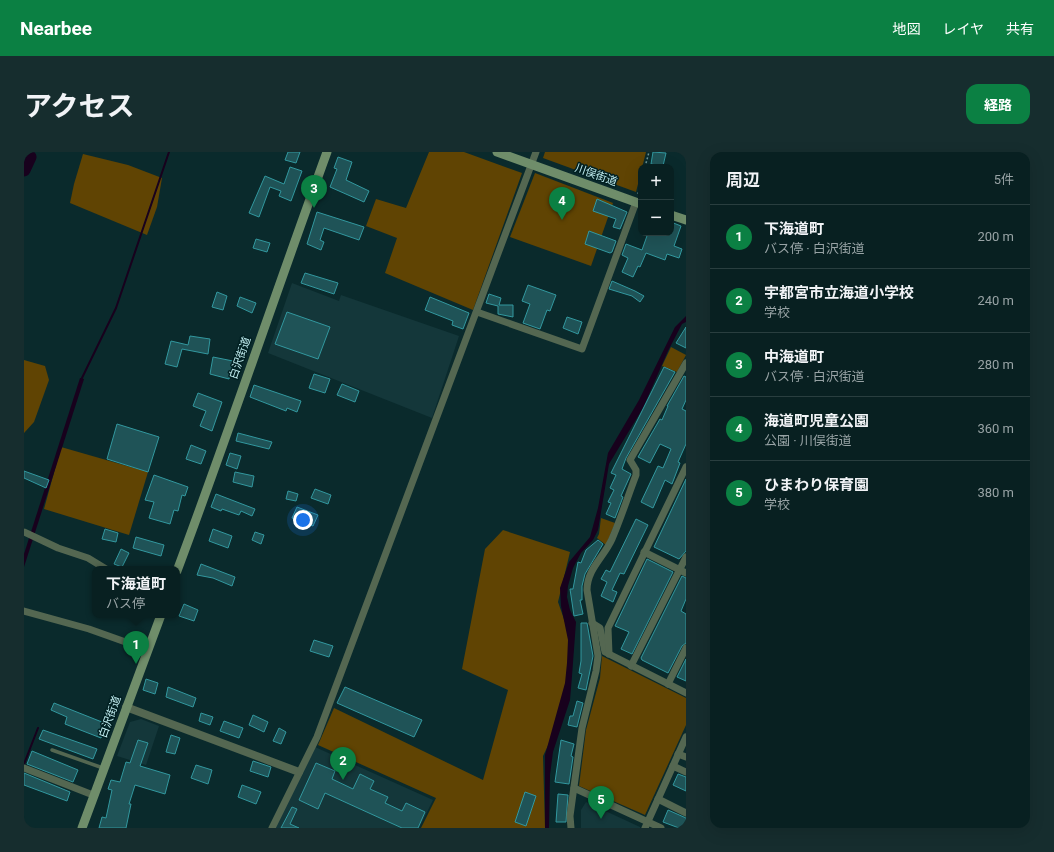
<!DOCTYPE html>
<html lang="ja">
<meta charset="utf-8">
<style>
:root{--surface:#082021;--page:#162d2e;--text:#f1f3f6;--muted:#98a3a5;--line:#293e3f;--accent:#0b8043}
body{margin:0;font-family:Roboto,"Noto Sans JP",sans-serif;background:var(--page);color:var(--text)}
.controls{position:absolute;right:12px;top:12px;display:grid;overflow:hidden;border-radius:8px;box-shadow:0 4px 16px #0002}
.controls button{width:36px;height:36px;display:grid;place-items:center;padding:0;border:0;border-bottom:1px solid var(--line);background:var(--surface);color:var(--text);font:20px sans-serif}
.you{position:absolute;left:279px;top:368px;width:14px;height:14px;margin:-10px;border:3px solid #fff;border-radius:50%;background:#1a73e8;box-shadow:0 0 0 6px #1a73e833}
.badge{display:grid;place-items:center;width:26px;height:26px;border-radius:50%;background:var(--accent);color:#fff;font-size:13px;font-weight:700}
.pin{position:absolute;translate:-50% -33px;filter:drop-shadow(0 1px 2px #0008)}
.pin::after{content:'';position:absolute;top:21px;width:14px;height:12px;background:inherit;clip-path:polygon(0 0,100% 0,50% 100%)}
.popup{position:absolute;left:68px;top:414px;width:88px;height:52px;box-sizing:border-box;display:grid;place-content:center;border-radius:8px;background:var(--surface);filter:drop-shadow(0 1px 3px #0005);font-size:13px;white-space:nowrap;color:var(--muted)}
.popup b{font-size:15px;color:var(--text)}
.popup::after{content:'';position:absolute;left:50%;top:100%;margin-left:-8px;border:8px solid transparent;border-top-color:var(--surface)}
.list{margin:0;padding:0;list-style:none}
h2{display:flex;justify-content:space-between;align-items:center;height:52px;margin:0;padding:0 16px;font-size:17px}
h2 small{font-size:13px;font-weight:400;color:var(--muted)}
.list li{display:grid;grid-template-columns:26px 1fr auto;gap:12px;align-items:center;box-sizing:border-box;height:64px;padding:0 16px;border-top:1px solid var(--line)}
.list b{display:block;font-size:15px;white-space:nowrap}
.list p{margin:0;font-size:13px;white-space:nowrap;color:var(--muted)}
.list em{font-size:13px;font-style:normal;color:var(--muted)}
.map{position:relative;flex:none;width:662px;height:676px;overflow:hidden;border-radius:12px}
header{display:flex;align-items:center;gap:24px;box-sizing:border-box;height:56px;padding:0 20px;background:var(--accent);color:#fff}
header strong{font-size:19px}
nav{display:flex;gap:22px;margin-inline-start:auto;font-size:14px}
.intro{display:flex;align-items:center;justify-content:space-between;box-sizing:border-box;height:96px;padding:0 24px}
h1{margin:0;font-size:28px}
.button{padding:10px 18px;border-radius:12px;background:var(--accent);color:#fff;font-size:14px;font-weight:700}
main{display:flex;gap:24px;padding:0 24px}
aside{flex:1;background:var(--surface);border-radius:12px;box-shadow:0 4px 16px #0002}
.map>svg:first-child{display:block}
.built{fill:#14373a}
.green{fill:#604403}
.water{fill:#18011d}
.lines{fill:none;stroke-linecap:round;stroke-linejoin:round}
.stream{stroke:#18011d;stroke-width:2}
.river{stroke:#18011d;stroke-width:13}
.building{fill:#1f5357;stroke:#32989f}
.path{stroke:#6d9396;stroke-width:1.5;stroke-dasharray:2 2;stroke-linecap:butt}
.service{stroke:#546751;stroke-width:3.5}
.minor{stroke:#546751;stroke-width:7}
.tertiary{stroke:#546751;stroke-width:8}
.secondary{stroke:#6f8d6a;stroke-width:9}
.labels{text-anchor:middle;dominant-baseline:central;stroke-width:3;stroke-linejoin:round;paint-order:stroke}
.street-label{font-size:11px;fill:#c1edf0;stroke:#012022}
</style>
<header>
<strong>Nearbee</strong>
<nav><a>地図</a><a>レイヤ</a><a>共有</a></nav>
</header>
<div class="intro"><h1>アクセス</h1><a class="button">経路</a></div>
<main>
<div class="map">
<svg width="662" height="676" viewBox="0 0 662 676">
<rect width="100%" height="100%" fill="#0a2a2c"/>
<g class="built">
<path d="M268,131L315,149L317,143L435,184L408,266L244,201Z"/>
<path d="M117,567L135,574L122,613L93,604L106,570Z"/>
<path d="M291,595L409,648L395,676H250Z"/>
<path d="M562,650L616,675V676H557V658Z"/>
</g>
<g class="green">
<path d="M405,0H440L498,21L449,158L361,121L373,86L342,74L352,47L382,56Z"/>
<path d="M521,0H622L612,40L519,6Z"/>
<path d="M59,2L104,13L138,26L133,55L123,83L46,51L50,32Z"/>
<path d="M511,21L589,51L567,114L486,85Z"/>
<path d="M647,195L662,203L653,220L638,214Z"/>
<path d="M0,208L21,214L25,228L10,270L0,281Z"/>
<path d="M37,295L124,320L105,383L20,357Z"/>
<path d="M577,366L591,371L582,393L573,386L575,382Z"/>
<path d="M479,378L546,400L534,450L549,493L538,564L519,604L521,676H397L412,646L294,593L310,556L459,628L484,538L438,517L461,397Z"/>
<path d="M578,504L662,546V573L621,663L555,634L562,578L576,526Z"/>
</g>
<g class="water">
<path d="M662,164V170L658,172L644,199L619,256L585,312L574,378L569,388L557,401L549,416L544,434L543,445L546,458L552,470L548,524L546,548L529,600L526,623L525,676H521V603L541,531L543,511L544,488L537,454L536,436L545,410L566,385L574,356L584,301L615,248L651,175Z"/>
<path d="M56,226L60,227L0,415V402Z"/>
</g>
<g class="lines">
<g class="stream">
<path d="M6,5L8,0"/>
<path d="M57,228L92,156L145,0"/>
<path d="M0,612L14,576"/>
</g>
<path class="river" d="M0,18L6,5"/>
</g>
<g class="building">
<path d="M264,0H276L272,11L261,8Z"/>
<path d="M629,0L642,1L639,14L627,12Z"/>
<path d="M314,5L328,10L322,28L345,39L340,50L306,35L313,17L310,16Z"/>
<path d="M266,15L278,19L267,49L255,44L257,39L246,35L235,65L225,61L241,24L260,32Z"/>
<path d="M573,47L603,60L596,77L589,75L592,67L569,59Z"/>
<path d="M293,60L340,75L335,88L300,76L296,88L300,90L297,98L283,92Z"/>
<path d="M647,70L657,74L650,94L658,97L655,106L643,102L641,108L622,101L616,115L614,114L609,125L598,120L604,106L598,103L602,92L618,98L624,81H647Z"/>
<path d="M565,79L592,89L588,100L586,101L561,92Z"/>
<path d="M232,87L246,91L243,100L229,96Z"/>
<path d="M281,121L314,131L310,142L277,131Z"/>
<path d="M588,129L611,139L620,144L616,150L608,144L585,137Z"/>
<path d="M504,133L532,143L526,159L523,158L516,177L499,171L506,152L498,149Z"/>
<path d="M193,140L203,144L199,158L188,155Z"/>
<path d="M465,142L477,146L475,153H489V165L474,162V154L462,151Z"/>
<path d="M216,145L232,151L228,161L213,154Z"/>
<path d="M406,145L445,161L439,177L428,173L429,169L401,158Z"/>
<path d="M263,160L306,175L294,207L251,192Z"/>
<path d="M543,165L558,170L554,182L539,176Z"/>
<path d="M662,175V196L652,191Z"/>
<path d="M166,184L186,187L184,202L158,197L153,215L141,212L147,189L164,193Z"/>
<path d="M189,205L209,209L205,227L186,222Z"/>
<path d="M640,215L651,220L602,306L598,317L607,322L597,344L599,345L591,366L582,362L587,351L584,350L590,338L586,336L592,323L587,321Z"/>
<path d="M290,222L306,227L301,241L285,236Z"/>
<path d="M660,224L662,225V248L658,257L662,259V292L654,310L656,311L648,332L641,328L629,356L617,350L634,314L639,316L647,297L636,292L626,311L614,305L636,267L638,268L644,254H643Z"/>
<path d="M318,232L335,239L331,250L313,243Z"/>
<path d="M230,233L277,249L273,260L263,256L262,259L226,245Z"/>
<path d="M174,241L198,250L188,279L176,274L182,259L169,254Z"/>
<path d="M93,272L135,285L124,320L83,307Z"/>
<path d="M214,281L248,290L245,297L212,289Z"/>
<path d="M167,293L182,299L177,312L162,307Z"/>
<path d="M206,301L217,304L213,317L202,313Z"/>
<path d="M0,319L25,328L22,336L0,326Z"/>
<path d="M211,320L230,324L228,335L209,330Z"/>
<path d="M130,323L164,335L161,344L158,343L154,359L150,358L146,372L125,366L130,350L121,348Z"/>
<path d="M662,327V399L655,407L630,395Z"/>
<path d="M291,337L307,343L304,352L287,346Z"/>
<path d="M264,339L274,342L272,349L262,347Z"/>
<path d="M192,342L231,357L228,364L217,359L215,363L198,357L197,359L187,355Z"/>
<path d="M273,355L294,363L289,374L268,366Z"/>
<path d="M612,367L624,373L600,422L596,421L588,438L593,440L589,450L577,444L583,430L577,427L582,418L586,420Z"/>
<path d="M81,377L94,381L92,390L78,387Z"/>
<path d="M189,377L208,384L204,396L185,389Z"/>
<path d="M231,380L240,383L237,392L228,388Z"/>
<path d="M112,385L140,393L137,404L109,396Z"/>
<path d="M574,388L579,392L561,422L558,434V448H556L559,462L550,464L546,437H549L554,410L557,411L562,398Z"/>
<path d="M97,397L105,401L98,415L90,412Z"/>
<path d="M623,407L649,420L608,502L597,497L605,480L591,474Z"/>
<path d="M177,412L211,425L208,434L189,426L173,423Z"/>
<path d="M658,424L662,426V447L657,459L662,462V491L658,494L644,521L618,508L617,506Z"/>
<path d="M160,452L174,458L170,469L155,464Z"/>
<path d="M557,471H563L569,504L562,538L554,536L558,522L555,521L557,509Z"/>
<path d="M290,488L309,494L305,505L286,499Z"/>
<path d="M662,507V529L653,525Z"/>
<path d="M122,527L134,531L131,542L119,538Z"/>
<path d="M144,535L172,546L169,555L142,545Z"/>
<path d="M321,535L398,568L390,585L313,551Z"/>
<path d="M553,549L559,551L553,575L544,573L546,564H549Z"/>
<path d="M30,551L83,572L77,586L41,572L43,565L27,558Z"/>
<path d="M177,561L189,565L186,573L175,569Z"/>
<path d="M229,563L244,570L240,580L225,573Z"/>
<path d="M200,569L219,576L215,586L196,579Z"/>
<path d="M255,576L262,580L257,592L249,589Z"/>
<path d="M19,578L73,597L69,607L15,587Z"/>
<path d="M147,583L156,586L151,602L142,600Z"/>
<path d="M114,588L124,591L116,614L146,623L141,642L111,633L105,652H107L102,676H75L78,665L82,666L88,638L84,637L87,628L96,630L102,610L106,611Z"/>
<path d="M537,588L550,592L547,604L549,605L545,632L531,630Z"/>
<path d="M8,599L54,618L49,630L3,612Z"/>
<path d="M229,609L247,615L244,625L226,619Z"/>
<path d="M292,611L311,619L308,627L329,637L336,622L350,629L346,637L364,645L361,651L378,659L382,651L401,660L394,676H378L301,641L294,657L275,648Z"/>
<path d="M172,613L188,618L184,632L167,626Z"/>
<path d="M0,621L46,640L43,649L0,633Z"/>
<path d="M654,622L662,625V639L649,633Z"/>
<path d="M218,633L237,640L232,652L214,645Z"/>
<path d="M501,640L512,644L502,674L491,670Z"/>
<path d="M534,642L544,643L542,670H532Z"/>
<path d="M268,655L273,657L266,672L275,676H257Z"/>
<path d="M644,658L662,666V676H655L639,670Z"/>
</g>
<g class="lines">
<g class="path">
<path d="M621,15L625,0"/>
<path d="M614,42L617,30"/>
</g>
<path class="service" d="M28,598L79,616"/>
<g class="minor">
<path d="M453,160L558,197L612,50"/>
<path d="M0,380L34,396L64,406L82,417"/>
<path d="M620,400L662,421"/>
<path d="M0,459L65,477L124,498"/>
<path d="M568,471L576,476L581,500L662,541"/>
<path d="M585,502L584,476L662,315"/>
<path d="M607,514L662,405"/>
<path d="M644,532L662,496"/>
<path d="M654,602L662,605"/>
<path d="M649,614L662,620"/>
<path d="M0,616L69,643"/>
<path d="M550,636L637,676"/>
<path d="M634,647L662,661"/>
<path d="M248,676L293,585L512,0"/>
<path d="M547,676L546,664L558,576L572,519L574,504L563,438C563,417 580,405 588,387C597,366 604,344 612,323V318L606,308L662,211"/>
<path d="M621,676L662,585"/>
</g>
<path class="tertiary" d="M102,555L275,620"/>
<g class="secondary">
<path d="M473,0L617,52"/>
<path d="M647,63L662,68"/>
<path d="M153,419C205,280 252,140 303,0"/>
<path d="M58,676L137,463"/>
</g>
</g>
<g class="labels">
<g class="street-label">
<text transform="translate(572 23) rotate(20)">川俣街道</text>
<text transform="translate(216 206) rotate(-71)">白沢街道</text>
<text transform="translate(86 565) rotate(-70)">白沢街道</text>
</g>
</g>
</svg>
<div class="controls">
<button>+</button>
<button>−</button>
</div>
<div class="you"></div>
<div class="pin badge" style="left:112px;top:512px">1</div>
<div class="popup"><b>下海道町</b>バス停</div>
<div class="pin badge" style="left:319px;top:628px">2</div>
<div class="pin badge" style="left:290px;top:56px">3</div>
<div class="pin badge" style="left:538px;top:68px">4</div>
<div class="pin badge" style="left:577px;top:667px">5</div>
</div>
<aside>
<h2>周辺<small>5件</small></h2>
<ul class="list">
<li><span class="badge">1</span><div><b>下海道町</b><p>バス停 · 白沢街道</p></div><em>200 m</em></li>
<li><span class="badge">2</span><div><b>宇都宮市立海道小学校</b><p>学校</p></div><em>240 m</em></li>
<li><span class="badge">3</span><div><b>中海道町</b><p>バス停 · 白沢街道</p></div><em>280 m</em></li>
<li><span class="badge">4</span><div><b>海道町児童公園</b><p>公園 · 川俣街道</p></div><em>360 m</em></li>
<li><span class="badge">5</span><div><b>ひまわり保育園</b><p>学校</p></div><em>380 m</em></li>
</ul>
</aside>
</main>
